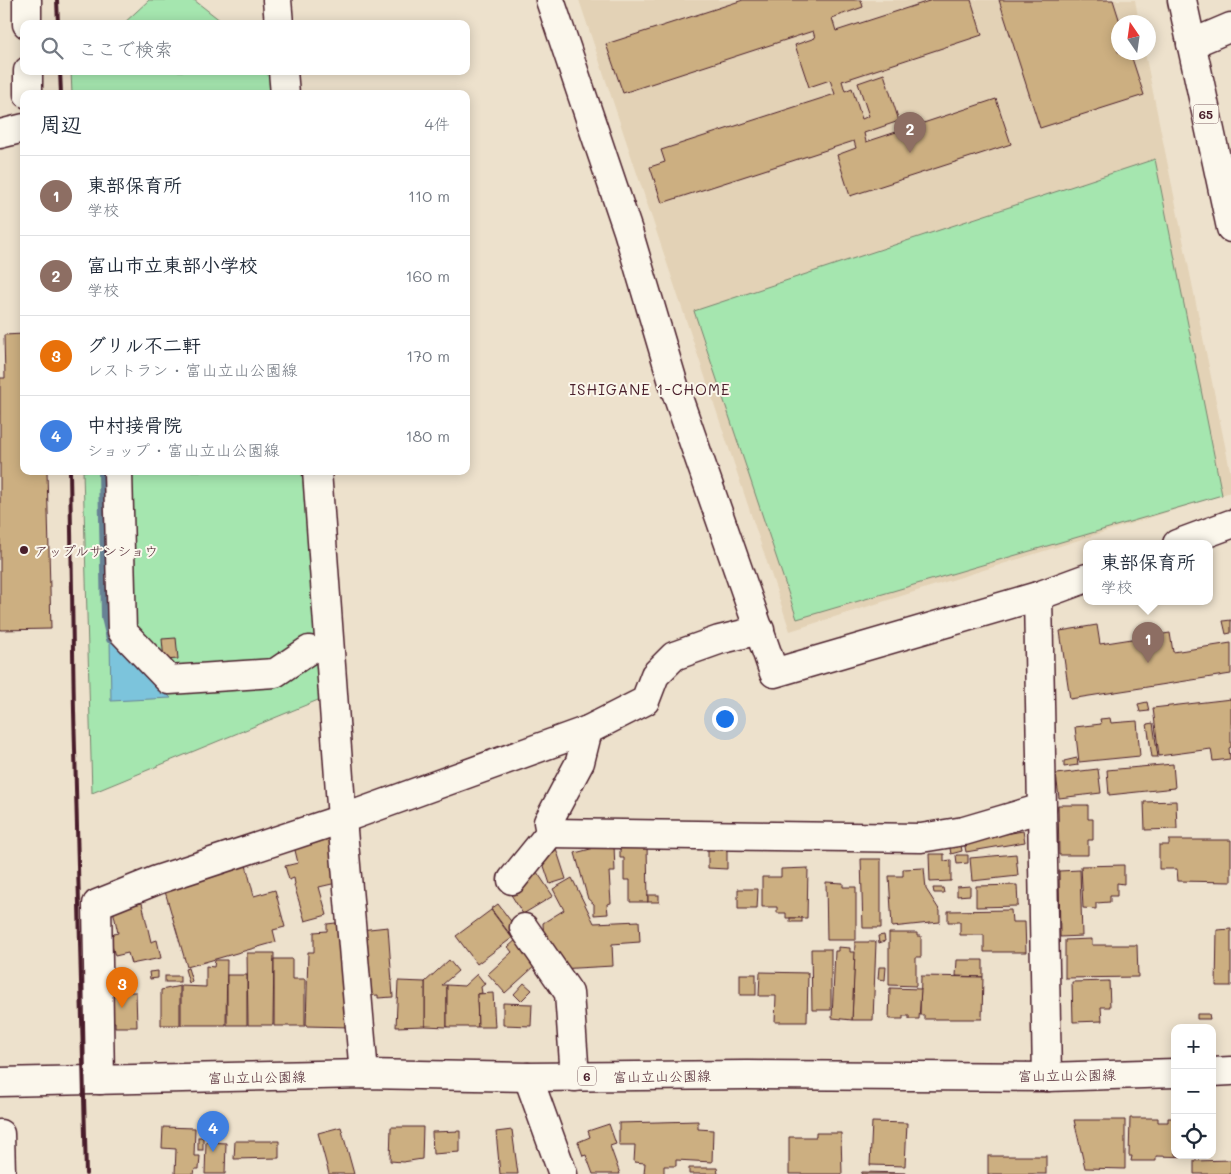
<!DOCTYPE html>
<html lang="ja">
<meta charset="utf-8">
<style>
:root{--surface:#fff;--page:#f6f6f7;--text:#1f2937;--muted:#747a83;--line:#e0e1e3;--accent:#b45309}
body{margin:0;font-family:Mali,"Klee One",sans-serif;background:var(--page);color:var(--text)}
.controls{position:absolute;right:15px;bottom:15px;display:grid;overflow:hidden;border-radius:10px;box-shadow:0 2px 12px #0003}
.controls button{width:45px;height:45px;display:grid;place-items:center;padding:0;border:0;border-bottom:1px solid var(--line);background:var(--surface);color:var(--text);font:25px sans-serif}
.compass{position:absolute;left:1111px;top:15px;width:45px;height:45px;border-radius:50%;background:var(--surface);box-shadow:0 2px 12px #0003;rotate:347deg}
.you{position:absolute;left:724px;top:718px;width:18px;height:18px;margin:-12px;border:4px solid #fff;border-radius:50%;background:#1a73e8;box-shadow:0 0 0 8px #1a73e833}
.badge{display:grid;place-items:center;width:32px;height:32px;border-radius:50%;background:var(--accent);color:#fff;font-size:16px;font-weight:700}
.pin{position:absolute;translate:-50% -41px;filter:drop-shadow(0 1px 2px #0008)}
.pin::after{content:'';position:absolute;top:26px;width:18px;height:15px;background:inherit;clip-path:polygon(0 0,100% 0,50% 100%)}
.popup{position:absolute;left:1083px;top:540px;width:130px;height:65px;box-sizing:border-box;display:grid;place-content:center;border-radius:10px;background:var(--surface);filter:drop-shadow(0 1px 4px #0005);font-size:16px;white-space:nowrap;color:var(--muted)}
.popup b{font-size:19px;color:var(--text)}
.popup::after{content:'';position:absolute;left:50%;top:100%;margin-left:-10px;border:10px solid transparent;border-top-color:var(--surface)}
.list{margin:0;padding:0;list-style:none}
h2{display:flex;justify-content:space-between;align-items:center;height:65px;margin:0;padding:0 20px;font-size:21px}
h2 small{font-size:16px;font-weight:400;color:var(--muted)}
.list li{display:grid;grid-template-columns:32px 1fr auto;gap:15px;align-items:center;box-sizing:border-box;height:80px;padding:0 20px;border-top:1px solid var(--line)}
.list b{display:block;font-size:19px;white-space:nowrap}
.list p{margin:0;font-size:16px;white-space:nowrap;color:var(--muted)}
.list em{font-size:16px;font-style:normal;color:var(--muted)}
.icon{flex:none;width:28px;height:28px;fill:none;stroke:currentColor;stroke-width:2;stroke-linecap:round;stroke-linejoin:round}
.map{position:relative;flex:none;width:1231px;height:1174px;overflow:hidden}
.search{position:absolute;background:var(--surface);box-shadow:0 2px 12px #0003;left:20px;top:20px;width:450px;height:55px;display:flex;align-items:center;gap:12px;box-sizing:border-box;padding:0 18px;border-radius:10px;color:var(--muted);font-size:19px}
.panel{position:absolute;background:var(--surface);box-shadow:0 2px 12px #0003;left:20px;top:90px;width:450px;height:385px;border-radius:10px}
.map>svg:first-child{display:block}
.built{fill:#e3d2b6}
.green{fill:#a5e6af;stroke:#78826d}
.water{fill:#7cc4dc;stroke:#688295}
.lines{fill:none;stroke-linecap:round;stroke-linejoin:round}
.stream{stroke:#688295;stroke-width:8}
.building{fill:#ccaf81;stroke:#4a1f2b}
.minor-casing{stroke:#4a1f2b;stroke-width:31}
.major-casing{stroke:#4a1f2b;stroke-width:31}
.minor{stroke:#fbf7ec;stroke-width:28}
.major{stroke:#fbf7ec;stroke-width:28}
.rail{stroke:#4a1f2b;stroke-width:4}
.poi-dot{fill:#4a1f2b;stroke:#fbf7ec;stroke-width:2}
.labels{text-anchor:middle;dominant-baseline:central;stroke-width:4;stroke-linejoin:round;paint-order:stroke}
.shield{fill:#fbf7ec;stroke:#7f6065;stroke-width:1}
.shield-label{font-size:12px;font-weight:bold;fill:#4a1f2b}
.poi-label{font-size:14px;fill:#4a1f2b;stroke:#fbf7ec;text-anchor:start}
.street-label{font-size:14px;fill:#4a1f2b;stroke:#fbf7ec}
.neighbourhood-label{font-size:15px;letter-spacing:1px;fill:#4a1f2b;stroke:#fbf7ec}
</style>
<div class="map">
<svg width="1231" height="1174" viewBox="0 0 1231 1174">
<rect width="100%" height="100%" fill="#ede1cc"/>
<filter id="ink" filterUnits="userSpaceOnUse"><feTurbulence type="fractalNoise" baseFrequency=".02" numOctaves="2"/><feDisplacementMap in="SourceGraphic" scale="10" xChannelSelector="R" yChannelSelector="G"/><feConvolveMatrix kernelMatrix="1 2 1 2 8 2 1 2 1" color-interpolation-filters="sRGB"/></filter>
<g filter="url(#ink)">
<path class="built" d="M579,0H1135L1139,22H1118V52L1145,53L1231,475V492L790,631Z"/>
<g class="green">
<path d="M149,0H194L225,24H123Z"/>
<path d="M71,71H276L277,94H72Z"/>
<path d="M1155,159L1222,495L797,619L694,311Z"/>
<path d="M83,471H306L323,698L92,793Z"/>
</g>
<path class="water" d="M110,639L171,698L111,701Z"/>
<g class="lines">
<path class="stream" d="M102,471L105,617L110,639"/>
</g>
<g class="building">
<path d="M743,0H861L863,7L832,18L836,31L932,0H971L982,35L842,81L845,91L852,88L862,119L869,116L858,83L884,74L899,121L864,133L866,142L996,99L1011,144L850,196L837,155L856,148L854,141L662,203L650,167L665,162L661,150L835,94L830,80L809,87L795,45L815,38L813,31L623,93L606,44Z"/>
<path d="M999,0H1113L1120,22H1118V52H1130L1144,95L1040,128Z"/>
<path d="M24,334V471H47L51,629L0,630V378H5L4,335Z"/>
<path d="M1231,620V633L1226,634L1223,621Z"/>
<path d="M1097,625L1100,644L1170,633L1173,652L1231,643V674L1070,699L1060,631Z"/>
<path d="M176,638L178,659L164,660L162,639Z"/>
<path d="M1231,699V747L1229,748L1230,759L1213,761L1211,749L1159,756L1153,708Z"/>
<path d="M1147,702L1149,711L1140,712L1138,704Z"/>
<path d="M1110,718L1111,723L1137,721L1140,756L1079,762L1075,727L1101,724L1100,719Z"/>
<path d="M1153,723L1158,757H1152L1147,724Z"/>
<path d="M1077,758L1078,765L1064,767V761Z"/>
<path d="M1173,764L1175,788L1109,795L1107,770Z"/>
<path d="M1098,769L1101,793L1059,798L1056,774Z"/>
<path d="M1176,801L1177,829L1145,830L1144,802Z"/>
<path d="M1058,805H1088V819H1093V840H1088V855H1059Z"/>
<path d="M1023,831L1025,842L966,852L964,841Z"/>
<path d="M337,832L341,882L319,887L327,915L305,921L294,885L295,884L294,878L289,880L285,866L298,863L294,846Z"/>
<path d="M960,840L962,851L951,854L949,843Z"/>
<path d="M1169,840H1231V882L1178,881L1177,869H1159V845H1169Z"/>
<path d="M647,844L648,902H630V880H624V858H620V845Z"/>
<path d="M555,845L566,879L550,884L541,857Z"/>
<path d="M606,845H614L615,872H609L611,903L607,904L608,914L594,915V904L588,899L575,853Z"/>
<path d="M708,846H727V869L708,868Z"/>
<path d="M929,854H944V861L951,860V881L930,882Z"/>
<path d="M1016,854L1018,876L972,881L970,858Z"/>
<path d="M956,855H968V863L957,864Z"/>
<path d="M861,859H881V928H863Z"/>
<path d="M246,865L254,896L275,890L285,927L273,930L276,942L187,967L164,888Z"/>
<path d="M1124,865V884L1117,883V896H1110V902L1096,903V909L1083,908L1081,866Z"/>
<path d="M808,868L807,918H786V913H777V907H762V877H781V869Z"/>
<path d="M924,868L926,889L940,911V922L892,927L889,876H903V869Z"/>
<path d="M1080,870L1082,936L1060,937L1059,871Z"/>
<path d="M537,872L553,896L523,914L510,893L524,880Z"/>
<path d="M572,878L594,923L639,921L640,942L612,944L613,966L558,969L544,948L543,923L564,910L553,889Z"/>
<path d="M826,882L843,883V887H856V940H827Z"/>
<path d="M1017,885L1018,906L976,907V886Z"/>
<path d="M970,886V895L957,896V887Z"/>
<path d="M933,888H943L944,893H934Z"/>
<path d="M738,889H758L757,909H738Z"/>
<rect x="648" y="895" width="11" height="7"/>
<path d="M142,903L151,942L157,940L161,958L131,964L128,953L115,956L109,935L118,933L113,910Z"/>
<path d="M498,904L519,932L512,937L491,909Z"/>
<path d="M491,910L512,938L477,964L456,936Z"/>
<path d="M1011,910L1012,922H1025L1026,952H984V935H960V922H948V911Z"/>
<rect x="790" y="918" width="12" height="4"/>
<path d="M344,922L351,1027L306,1026L308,952H314V932L327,931V924Z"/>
<path d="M388,927L393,997L378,998V995L365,996L360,930Z"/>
<path d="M1231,929V986H1216L1217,930Z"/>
<path d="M889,933H917V936H921V957H916V986L889,985Z"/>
<path d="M884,935L885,941L879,943L878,936Z"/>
<path d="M518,938L536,965L505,993L488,974L512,952L508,947Z"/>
<path d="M1092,939V945H1137L1138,977L1065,978V940Z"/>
<path d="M855,942H876L873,1020H852Z"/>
<path d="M838,947L850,948V952H855L852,1020L832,1018L835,951H838Z"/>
<path d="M811,949H831V1010H812Z"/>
<path d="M247,953H274L273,1025H248Z"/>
<path d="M274,959H292V979H305V1026H274Z"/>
<path d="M215,960H227L226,1025H181V986L206,987V966L214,967Z"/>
<path d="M449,960L458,971L442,985H447V1027L425,1026V982Z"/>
<path d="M957,960H983V977L956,976Z"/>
<path d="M879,967H886L885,980L878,979Z"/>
<path d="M188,968L192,981L189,983L185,969Z"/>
<path d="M158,971V978L150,979L149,972Z"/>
<path d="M760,972L808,973L807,1022H775L776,996H759Z"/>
<path d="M477,974L485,984L481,987L482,993L477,994L478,1027H447V985L464,986Z"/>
<rect x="740" y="974" width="16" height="21"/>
<rect x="227" y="975" width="20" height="50"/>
<rect x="165" y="976" width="15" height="6"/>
<path d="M921,976L983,977L982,1019H924V1015H920Z"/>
<path d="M398,981L425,982V1026L396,1027Z"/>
<path d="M1109,981L1110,1007H1101L1102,1021L1073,1022L1072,982Z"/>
<path d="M524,983L532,990L521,1001L514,994Z"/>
<path d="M180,986V1025H161V990Z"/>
<path d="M890,988L921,989L919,1019H909V1016H903V1019H889Z"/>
<path d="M107,992H136L137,1027H115V1022H108Z"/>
<path d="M493,993L495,1027H478L477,994Z"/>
<path d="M503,1003L532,1004L531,1026L503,1025Z"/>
<path d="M1197,1014H1209L1210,1019H1197Z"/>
<path d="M1130,1118H1158V1122H1168V1118H1175V1155H1194V1157L1156,1156V1161H1131L1132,1156H1129Z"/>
<path d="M1074,1120H1125V1169L1085,1168Z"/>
<path d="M698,1121V1129L713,1130L712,1162L676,1160V1166H664V1174H644L645,1163L634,1162L635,1145H619V1123Z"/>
<path d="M872,1122L907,1123L905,1166L870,1165Z"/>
<path d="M609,1124L616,1144L610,1146L620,1174H593L586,1155L583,1156L578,1142L590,1137L588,1131Z"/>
<path d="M163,1127L195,1128L194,1156H200L199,1169H195L194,1174H175L176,1149L162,1148Z"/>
<path d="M341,1127L354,1174H329L318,1133Z"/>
<path d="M391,1127H423L422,1159L403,1162L390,1161Z"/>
<path d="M512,1130L518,1174H500L496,1132Z"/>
<path d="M460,1131V1152L433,1154L432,1132Z"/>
<path d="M816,1133H841L842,1174H789V1137H816Z"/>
<rect x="198" y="1137" width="5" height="13"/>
<path d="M235,1141H279V1158L234,1159Z"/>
<path d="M206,1142L226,1143L225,1174H205Z"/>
<rect x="988" y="1156" width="58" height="18"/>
<path d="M1231,1160V1174H1194V1161Z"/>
<path d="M689,1168H717L718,1174H689Z"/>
<path d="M862,1172L905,1173V1174H861Z"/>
</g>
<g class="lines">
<defs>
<g id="minor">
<path d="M27,0V24"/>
<path d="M277,0L279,24"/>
<path d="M550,0L628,231L675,389L774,673L1038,596L1087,578"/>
<path d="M1191,44L1231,27"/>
<path d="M28,71V94"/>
<path d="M283,71L285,94"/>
<path d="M0,134L24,128"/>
<path d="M118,471L122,631L169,680L275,673L309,650"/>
<path d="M317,471L342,819L364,1074"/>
<path d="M1177,544L1231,524"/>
<path d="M1038,596L1047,1077"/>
<path d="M550,833L921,838L964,831L1042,808"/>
<path d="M512,880L550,833L548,822L580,762L588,730"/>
<path d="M524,928L569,993L575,1077"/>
<path d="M528,1077L563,1174"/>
<path d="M100,1080L97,904L157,880L342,819L588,730L645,701L655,675L674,656L719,640L760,630"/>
<path d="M0,1134L1,1174"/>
</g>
<g id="major">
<path d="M1182,0L1231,228"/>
<path d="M1212,1072L1231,1071"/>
<path d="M0,1082L364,1074L528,1077L747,1075L1047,1077L1175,1073"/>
</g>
</defs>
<use href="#minor" class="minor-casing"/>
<use href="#major" class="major-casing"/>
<use href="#minor" class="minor"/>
<use href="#major" class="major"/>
<g class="rail">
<path d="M57,0L58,24"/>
<path d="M60,71L61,94"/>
<path d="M70,471L74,711L86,1174"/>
</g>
</g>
</g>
<circle class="poi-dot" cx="24" cy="550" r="5"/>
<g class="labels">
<g class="shield">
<rect x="1193.5" y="104.5" width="25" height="19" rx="4"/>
<rect x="578" y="1066.5" width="18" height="19" rx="4"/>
</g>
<g class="shield-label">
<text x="1206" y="114">65</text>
<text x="587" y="1076">6</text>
</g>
<g class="poi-label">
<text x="34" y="550">アップルサンショウ</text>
</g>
<g class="street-label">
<text transform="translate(1067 1075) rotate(-1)">富山立山公園線</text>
<text transform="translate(662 1076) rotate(-1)">富山立山公園線</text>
<text transform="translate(257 1077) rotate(-1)">富山立山公園線</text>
</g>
<g class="neighbourhood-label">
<text x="650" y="389">ISHIGANE 1-CHOME</text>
</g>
</g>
</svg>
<div class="controls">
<button>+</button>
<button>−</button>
<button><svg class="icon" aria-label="locate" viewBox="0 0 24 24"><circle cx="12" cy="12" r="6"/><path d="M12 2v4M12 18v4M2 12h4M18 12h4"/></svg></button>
</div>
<svg class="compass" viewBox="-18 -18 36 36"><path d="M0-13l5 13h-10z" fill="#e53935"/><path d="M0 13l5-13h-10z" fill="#747a83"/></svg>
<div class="you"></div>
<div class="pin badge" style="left:1148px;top:663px;background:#8d6e63">1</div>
<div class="popup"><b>東部保育所</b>学校</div>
<div class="pin badge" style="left:910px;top:153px;background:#8d6e63">2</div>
<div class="pin badge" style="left:122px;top:1008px;background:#e8710a">3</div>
<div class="pin badge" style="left:213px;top:1152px;background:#3f7fe0">4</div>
<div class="search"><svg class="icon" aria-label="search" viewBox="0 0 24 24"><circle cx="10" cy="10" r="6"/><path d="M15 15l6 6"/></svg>ここで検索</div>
<section class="panel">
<h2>周辺<small>4件</small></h2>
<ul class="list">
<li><span class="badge" style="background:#8d6e63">1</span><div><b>東部保育所</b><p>学校</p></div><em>110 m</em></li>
<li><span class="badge" style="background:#8d6e63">2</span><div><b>富山市立東部小学校</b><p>学校</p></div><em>160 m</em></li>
<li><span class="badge" style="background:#e8710a">3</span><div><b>グリル不二軒</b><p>レストラン · 富山立山公園線</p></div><em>170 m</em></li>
<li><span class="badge" style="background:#3f7fe0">4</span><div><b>中村接骨院</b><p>ショップ · 富山立山公園線</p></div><em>180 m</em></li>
</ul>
</section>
</div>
